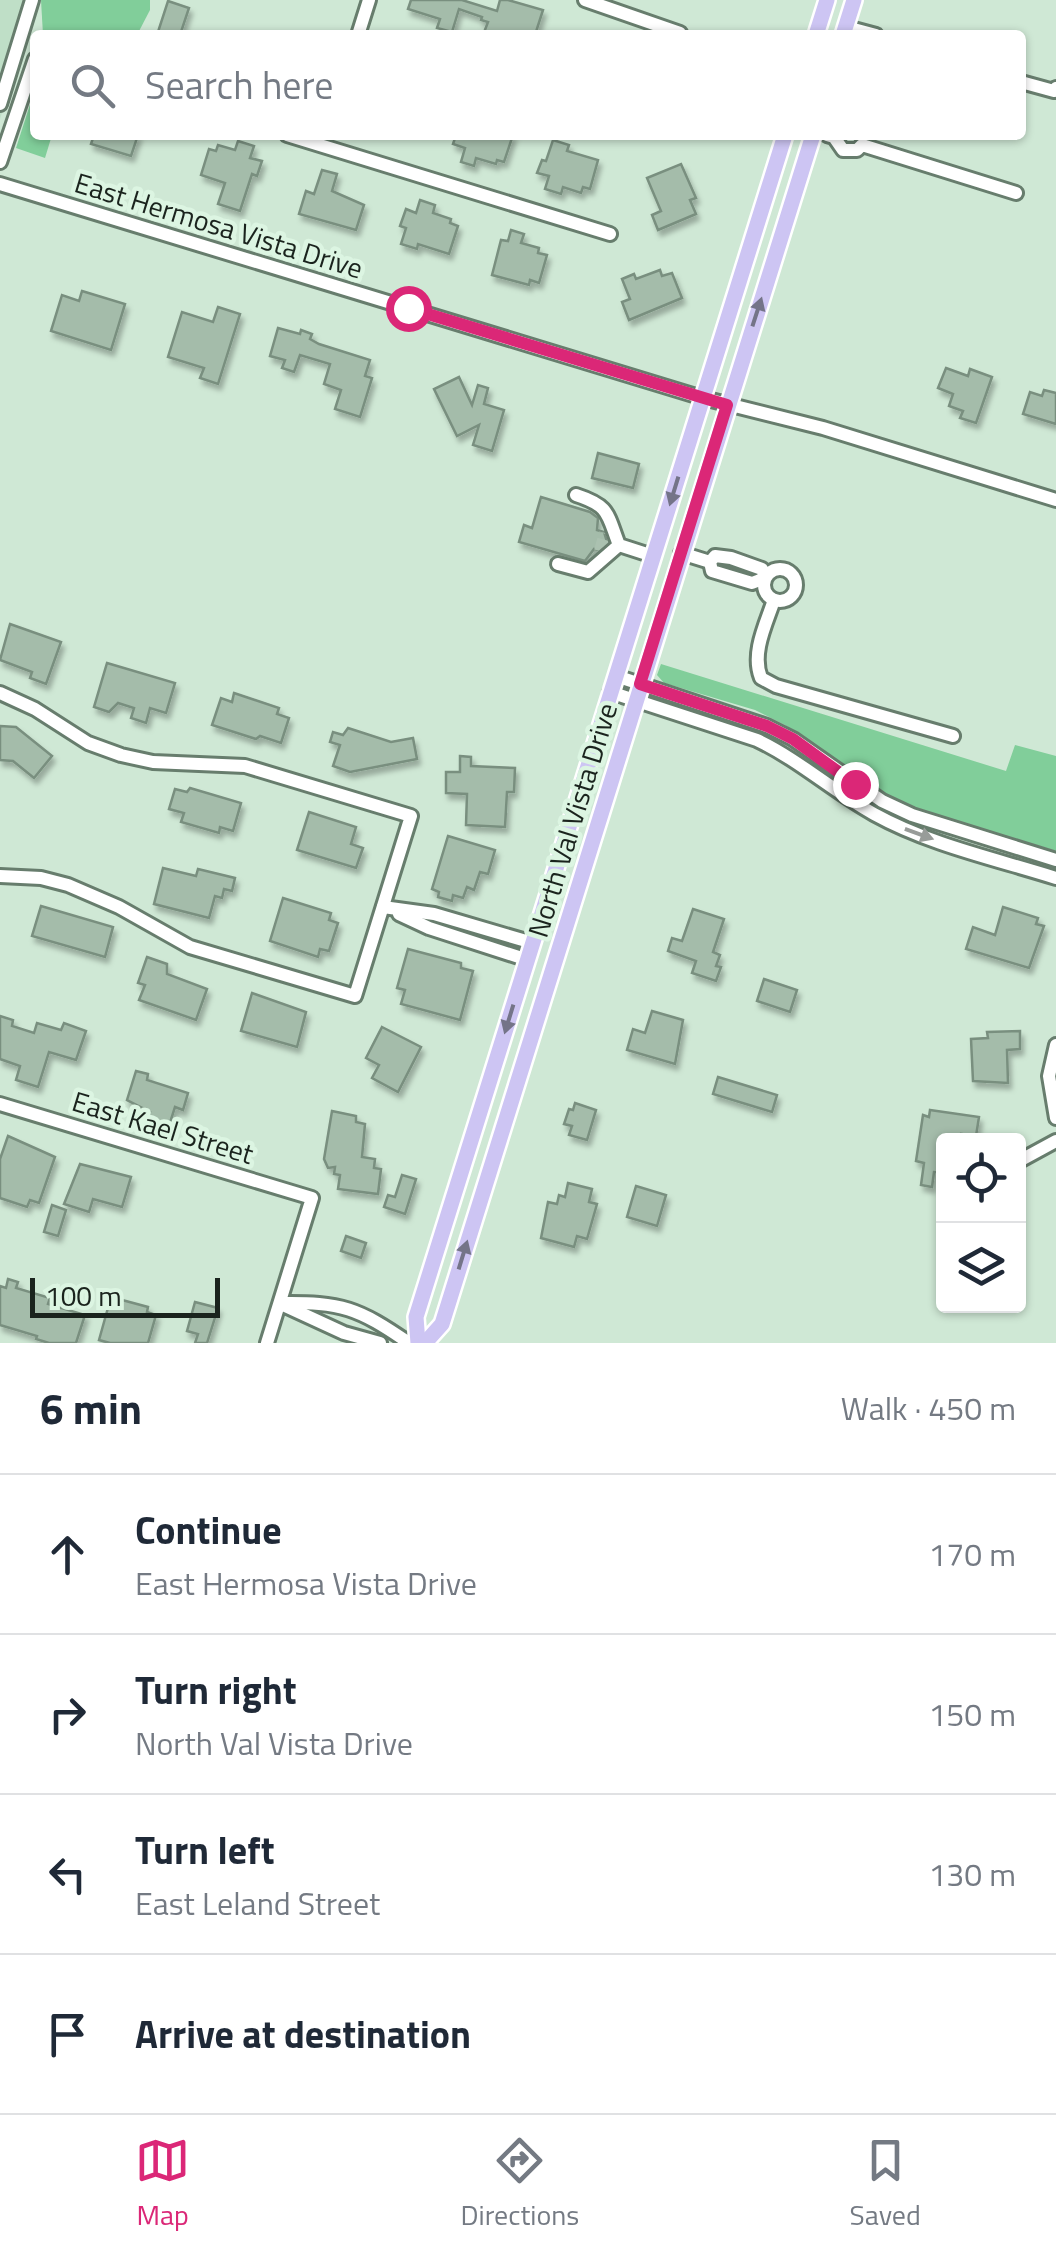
<!DOCTYPE html>
<meta charset="utf-8">
<style>
:root{--surface:#fff;--page:#f6f6f7;--text:#1f2937;--muted:#747a83;--line:#e0e1e3;--accent:#db2777}
body{margin:0;font-family:"Titillium Web",sans-serif;background:var(--page);color:var(--text)}
.controls{position:absolute;right:30px;bottom:30px;display:grid;overflow:hidden;border-radius:10px;box-shadow:0 2px 8px #0004}
.controls button{width:90px;height:90px;display:grid;place-items:center;padding:0;border:0;border-bottom:2px solid var(--line);background:var(--surface);color:var(--text);font:50px sans-serif}
.scale{position:absolute;left:30px;bottom:25px;width:190px;box-sizing:border-box;padding-left:10px;border:5px solid #1a231d;border-top:0;font-size:28px;line-height:35px;white-space:nowrap;color:#1a231d;-webkit-text-stroke:8px #dcf5e2;paint-order:stroke}
.stop{position:absolute;width:30px;height:30px;margin:-22px;border:8px solid #db2777;border-radius:50%;background:#fff}
.stop.end{background:#db2777;border-color:#fff;box-shadow:0 2px 10px #0008}
.list{margin:0;padding:0;list-style:none}
h2{display:flex;justify-content:space-between;align-items:center;height:130px;margin:0;padding:0 40px;font-size:42px}
h2 small{font-size:32px;font-weight:400;color:var(--muted)}
.list li{display:grid;grid-template-columns:65px 1fr auto;gap:30px;align-items:center;box-sizing:border-box;height:160px;padding:0 40px;border-top:2px solid var(--line)}
.list b{display:block;font-size:38px;white-space:nowrap}
.list p{margin:0;font-size:32px;white-space:nowrap;color:var(--muted)}
.list em{font-size:32px;font-style:normal;color:var(--muted)}
.icon{flex:none;width:55px;height:55px;fill:none;stroke:currentColor;stroke-width:2;stroke-linecap:round;stroke-linejoin:round}
.map{position:relative;flex:none;width:1056px;height:1343px;overflow:hidden}
.search{position:absolute;background:var(--surface);box-shadow:0 2px 8px #0004;left:30px;right:30px;top:30px;height:110px;display:flex;align-items:center;gap:25px;box-sizing:border-box;padding:0 35px;border-radius:10px;color:var(--muted);font-size:38px}
.sheet{height:770px;background:var(--surface)}
nav{display:flex;justify-content:space-around;align-items:center;box-sizing:border-box;height:140px;border-top:2px solid var(--line);background:var(--surface);font-size:28px;color:var(--muted)}
nav a{display:grid;justify-items:center;gap:5px}
nav .on{color:var(--accent)}
.map>svg:first-child{display:block}
.built{fill:#bfdfc7}
.green{fill:#81ce9a}
.building{fill:#a4bcaa;stroke:#798f7f;stroke-width:2.5;filter:url(#shadow)}
.lines{fill:none;stroke-linecap:round;stroke-linejoin:round}
.minor-tunnel{stroke:#abc1b0;stroke-width:12;stroke-dasharray:12 6;stroke-linecap:butt}
.minor-casing{stroke:#677d6d;stroke-width:18}
.major-casing{stroke:#fff;stroke-width:20}
.minor{stroke:#fff;stroke-width:12}
.major{stroke:#cdc5f3;stroke-width:15}
.oneway{fill:#747488}
.oneway2{fill:#989c99}
.route{stroke:#db2777;stroke-width:12}
.labels{text-anchor:middle;dominant-baseline:central;stroke-width:9;stroke-linejoin:round;paint-order:stroke}
.street-label{font-size:28px;fill:#1a231d;stroke:#dcf5e2}
</style>
<div class="map">
<svg width="1056" height="1343" viewBox="0 0 1056 1343">
<defs>
<filter id="shadow"><feDropShadow dx="3" dy="5.5" stdDeviation="2.5" flood-color="#0004"/></filter>
</defs>
<rect width="100%" height="100%" fill="#cfe8d5"/>
<path class="built" d="M0,0H38L0,119Z"/>
<g class="green">
<path d="M41,0H150V10L137,35H43Z"/>
<path d="M35,89V135H52L45,158L16,148Z"/>
<path d="M661,664L1006,771L1015,745L1056,756V851L922,811L888,796L785,725L755,710L664,683L657,675Z"/>
</g>
<g class="building">
<path d="M411,0H462L497,11L500,0H508L543,10L535,35H483L488,22L481,20L482,17L459,9L452,32L437,28L440,19L408,9Z"/>
<path d="M168,1L189,8L180,35H157Z"/>
<path d="M94,135H138L131,156L91,144Z"/>
<path d="M456,135H513L504,162L497,160L496,164L476,158L474,166L461,162L465,148L453,144Z"/>
<path d="M553,140L569,145L567,151L598,160L590,189L583,187L581,193L563,187L561,194L545,189L549,176L537,173L542,160L546,161Z"/>
<path d="M238,141L254,146L250,158L262,161L257,176L252,174L240,211L218,204L225,183L201,175L209,149L216,151L218,145L235,150Z"/>
<path d="M681,164L696,198L690,200L696,214L658,230L652,215L661,211L647,178Z"/>
<path d="M322,170L337,174L332,191L364,205L356,230L299,214L306,191L314,194Z"/>
<path d="M420,200L435,205L433,213L451,219L450,223L458,226L449,254L418,244L417,249L401,244L406,228L400,226L406,209L416,213Z"/>
<path d="M511,230L524,234L521,243L539,248L538,253L547,255L539,283L530,280L529,285L492,275L501,240L508,241Z"/>
<path d="M660,270L662,276L672,273L682,298L629,320L622,302L630,299L622,279L634,274L636,279Z"/>
<path d="M82,291L125,304L111,350L51,331L62,295L79,301Z"/>
<path d="M218,307L240,314L218,384L200,378L204,368L168,357L182,312L213,322Z"/>
<path d="M278,328L300,334L301,330L312,334L310,339L319,344L370,360L365,376L372,378L360,417L335,409L341,390L324,384L330,364L300,355L294,372L282,368L285,360L270,356Z"/>
<path d="M946,368L968,376L970,369L992,377L976,423L960,418L963,411L949,406L953,394L938,388Z"/>
<path d="M459,377L472,405L478,385L488,388L484,404L504,410L492,451L473,445L479,425L457,436L434,389Z"/>
<path d="M1044,390L1056,393V424L1023,414L1030,392L1042,396Z"/>
<path d="M598,453L639,464L633,488L592,478Z"/>
<path d="M541,497L590,512L598,518L597,530L604,532L607,542L598,550L594,549L585,561L519,542L524,525L532,528Z"/>
<path d="M10,624L61,642L46,684L30,678L32,672L0,660Z"/>
<path d="M107,663L175,683L166,713L150,708L146,723L131,718L134,708L118,703L109,712L94,707Z"/>
<path d="M234,693L279,708L277,714L289,718L281,743L260,736L256,739L212,725L221,698L232,702Z"/>
<path d="M0,726L16,727L52,756L34,778L13,761L0,760Z"/>
<path d="M348,728L391,742L413,738L417,759L350,772L333,766L340,745L330,742L333,732L343,735Z"/>
<path d="M460,756L471,757V766L515,768L514,792H507L505,827L466,825L467,794L446,793V772H460Z"/>
<path d="M190,788L241,803L233,831L220,827L219,833L181,822L184,813L169,809L175,789L187,792Z"/>
<path d="M309,812L356,827L351,844L363,848L356,868L297,850Z"/>
<path d="M448,836L495,850L488,874L480,872L474,890L467,887L463,898L453,895L452,901L438,897L439,892L432,889Z"/>
<path d="M163,868L196,876L198,869L235,878L232,891L224,889L222,898L215,896L209,918L154,904Z"/>
<path d="M283,898L331,913L329,920L338,923L329,951L320,949L318,957L270,941Z"/>
<path d="M41,906L113,927L105,957L32,936Z"/>
<path d="M1003,907L1038,918L1036,924L1044,926L1029,968L966,949L973,927L995,935Z"/>
<path d="M693,909L724,919L713,952L720,955L716,966L721,967L716,981L692,973L696,961L668,951L672,938L682,941Z"/>
<path d="M408,949L461,963V968L473,971L460,1020L401,1004L405,990L397,988Z"/>
<path d="M147,957L167,964V974L207,989L196,1020L139,1000L145,985L138,983Z"/>
<path d="M764,979L797,990L790,1012L757,1001Z"/>
<path d="M252,993L306,1012L297,1047L241,1031Z"/>
<path d="M652,1011L683,1020L675,1064L627,1050L633,1029L645,1033Z"/>
<path d="M0,1016L13,1020L12,1026L34,1033L37,1023L61,1030L64,1023L86,1031L76,1060L49,1052L38,1087L16,1080L20,1066L0,1059Z"/>
<path d="M382,1027L421,1047L398,1092L372,1078L379,1065L366,1058Z"/>
<path d="M1020,1031V1049L1007,1050L1008,1083L973,1081L971,1039L988,1038L987,1032Z"/>
<path d="M136,1071L148,1074L147,1080L188,1093L183,1110L175,1107L169,1126L148,1120L150,1112L127,1100Z"/>
<path d="M718,1077L777,1095L772,1112L713,1094Z"/>
<path d="M575,1103L596,1110L587,1140L569,1135L572,1126L564,1124L569,1109L573,1110Z"/>
<path d="M930,1110L979,1117L976,1136L961,1134L960,1140H944V1173L934,1172L932,1187L921,1185L924,1163L916,1161L923,1115L929,1117Z"/>
<path d="M332,1111L356,1116V1122L365,1124L362,1157L375,1159L374,1168L381,1169L378,1194L338,1189L340,1175L334,1174L335,1167L328,1168L324,1159Z"/>
<path d="M8,1136L55,1157L39,1203L30,1200L27,1207L0,1198V1159Z"/>
<path d="M80,1164L131,1177L122,1207L93,1199L89,1212L64,1204Z"/>
<path d="M402,1175L416,1179L405,1214L384,1207L388,1195L395,1197Z"/>
<path d="M568,1183L592,1189L589,1202L597,1204L587,1239L577,1236L574,1247L541,1238L548,1202L557,1204L559,1195L565,1197Z"/>
<path d="M636,1186L666,1195L657,1226L627,1217Z"/>
<path d="M52,1205L66,1210L58,1236L44,1232Z"/>
<path d="M346,1236L366,1243L361,1258L341,1251Z"/>
<path d="M8,1279L18,1282L16,1288L50,1298L48,1304L85,1315L76,1343H49L36,1339L37,1336L0,1325V1286L6,1288Z"/>
<path d="M111,1297L148,1307L147,1312L156,1315L148,1343H110L99,1340Z"/>
<path d="M195,1302L218,1308L207,1343H195L198,1334L187,1331Z"/>
</g>
<g class="lines">
<path class="minor-tunnel" d="M600,551L605,533"/>
<defs>
<g id="minor">
<path d="M585,0L680,33"/>
<path d="M846,27L876,35"/>
<path d="M358,35L369,0"/>
<path d="M1021,82L1054,91L1056,88"/>
<path d="M0,104L32,0"/>
<path d="M287,135L610,234"/>
<path d="M827,135L834,137L843,150H857L862,145L1016,193"/>
<path d="M0,162L35,59"/>
<path d="M0,184L703,398L823,428L1056,500"/>
<path d="M576,495C610,506 607,514 619,545L653,556"/>
<path d="M681,553L710,562L712,571L752,583L765,578L762,569L731,558L715,556L710,562"/>
<path d="M558,564L588,572L619,545"/>
<circle cx="780" cy="585" r="16"/>
<path d="M774,600C766,624 751,653 761,678L776,686L953,736"/>
<path d="M616,676L767,726L793,739L882,801L912,815L1056,860"/>
<path d="M610,692L757,740C799,760 834,792 874,814C930,845 996,859 1056,878"/>
<path d="M0,693L35,709L88,743L121,755L153,762L245,766L411,816L355,996L190,947L119,907L68,885L41,878L0,876"/>
<path d="M383,907L434,914L533,943"/>
<path d="M399,914L429,928L528,960"/>
<path d="M1056,1045L1049,1076L1056,1118"/>
<path d="M0,1104L312,1198L267,1343"/>
<path d="M1021,1160L1056,1141"/>
<path d="M280,1303C342,1302 358,1308 409,1343"/>
<path d="M281,1304L344,1333L380,1343"/>
</g>
<g id="major">
<path d="M816,35L827,0"/>
<path d="M843,35L854,0"/>
<path d="M418,1343L416,1317L785,135"/>
<path d="M425,1343L442,1324L813,135"/>
</g>
</defs>
<use href="#minor" class="minor-casing"/>
<use href="#major" class="major-casing"/>
<use href="#minor" class="minor"/>
<use href="#major" class="major"/>
</g>
<defs><path id="oneway-solid" d="M-6-.8H1V-3.2L6.5 0L1 3.2V.8H-6Z" transform="scale(2.5)"/></defs>
<g class="oneway">
<use href="#oneway-solid" transform="translate(757 312) rotate(-72)"/>
<use href="#oneway-solid" transform="translate(674 491) rotate(107)"/>
<use href="#oneway-solid" transform="translate(509 1019) rotate(107)"/>
<use href="#oneway-solid" transform="translate(463 1255) rotate(-73)"/>
</g>
<use class="oneway2" href="#oneway-solid" transform="translate(919 834) rotate(20)"/>
<g class="lines">
<path class="route" d="M408,308L727,405L640,684L767,726L793,739L855,784"/>
</g>
<g class="labels">
<g class="street-label">
<text transform="translate(219 225) rotate(17)">East Hermosa Vista Drive</text>
<text transform="translate(572 820) rotate(-73)">North Val Vista Drive</text>
<text transform="translate(163 1127) rotate(17)">East Kael Street</text>
</g>
</g>
</svg>
<div class="controls">
<button><svg class="icon" aria-label="locate" viewBox="0 0 24 24"><circle cx="12" cy="12" r="6"/><path d="M12 2v4M12 18v4M2 12h4M18 12h4"/></svg></button>
<button><svg class="icon" aria-label="layers" viewBox="0 0 24 24"><path d="M12 4l9 5-9 5-9-5zM3 14l9 5 9-5"/></svg></button>
</div>
<div class="scale">100 m</div>
<div class="stop" style="left:408px;top:308px"></div>
<div class="stop end" style="left:855px;top:784px"></div>
<div class="search"><svg class="icon" aria-label="search" viewBox="0 0 24 24"><circle cx="10" cy="10" r="6"/><path d="M15 15l6 6"/></svg>Search here</div>
</div>
<section class="sheet">
<h2>6 min<small>Walk · 450 m</small></h2>
<ul class="list">
<li><svg class="icon" aria-label="ahead" viewBox="0 0 24 24"><path d="M12 20V5M6 11l6-6 6 6"/></svg><div><b>Continue</b><p>East Hermosa Vista Drive</p></div><em>170 m</em></li>
<li><svg class="icon" aria-label="right" viewBox="0 0 24 24"><path d="M7 20v-9h11M14 6l5 5-5 5"/></svg><div><b>Turn right</b><p>North Val Vista Drive</p></div><em>150 m</em></li>
<li><svg class="icon" aria-label="left" viewBox="0 0 24 24"><path d="M17 20v-9H6M10 6l-5 5 5 5"/></svg><div><b>Turn left</b><p>East Leland Street</p></div><em>130 m</em></li>
<li><svg class="icon" aria-label="arrive" viewBox="0 0 24 24"><path d="M6 21V4h12l-3 4 3 4H6"/></svg><div><b>Arrive at destination</b></div></li>
</ul>
</section>
<nav>
<a class="on"><svg class="icon" aria-label="map" viewBox="0 0 24 24"><path d="M3 6l6-2 6 2 6-2v14l-6 2-6-2-6 2zM9 4v14M15 6v14"/></svg>Map</a>
<a><svg class="icon" aria-label="directions" viewBox="0 0 24 24"><path d="M12 3l9 9-9 9-9-9zM9 14v-3h6M13 9l2 2-2 2"/></svg>Directions</a>
<a><svg class="icon" aria-label="saved" viewBox="0 0 24 24"><path d="M7 4h10v16l-5-4-5 4z"/></svg>Saved</a>
</nav>
